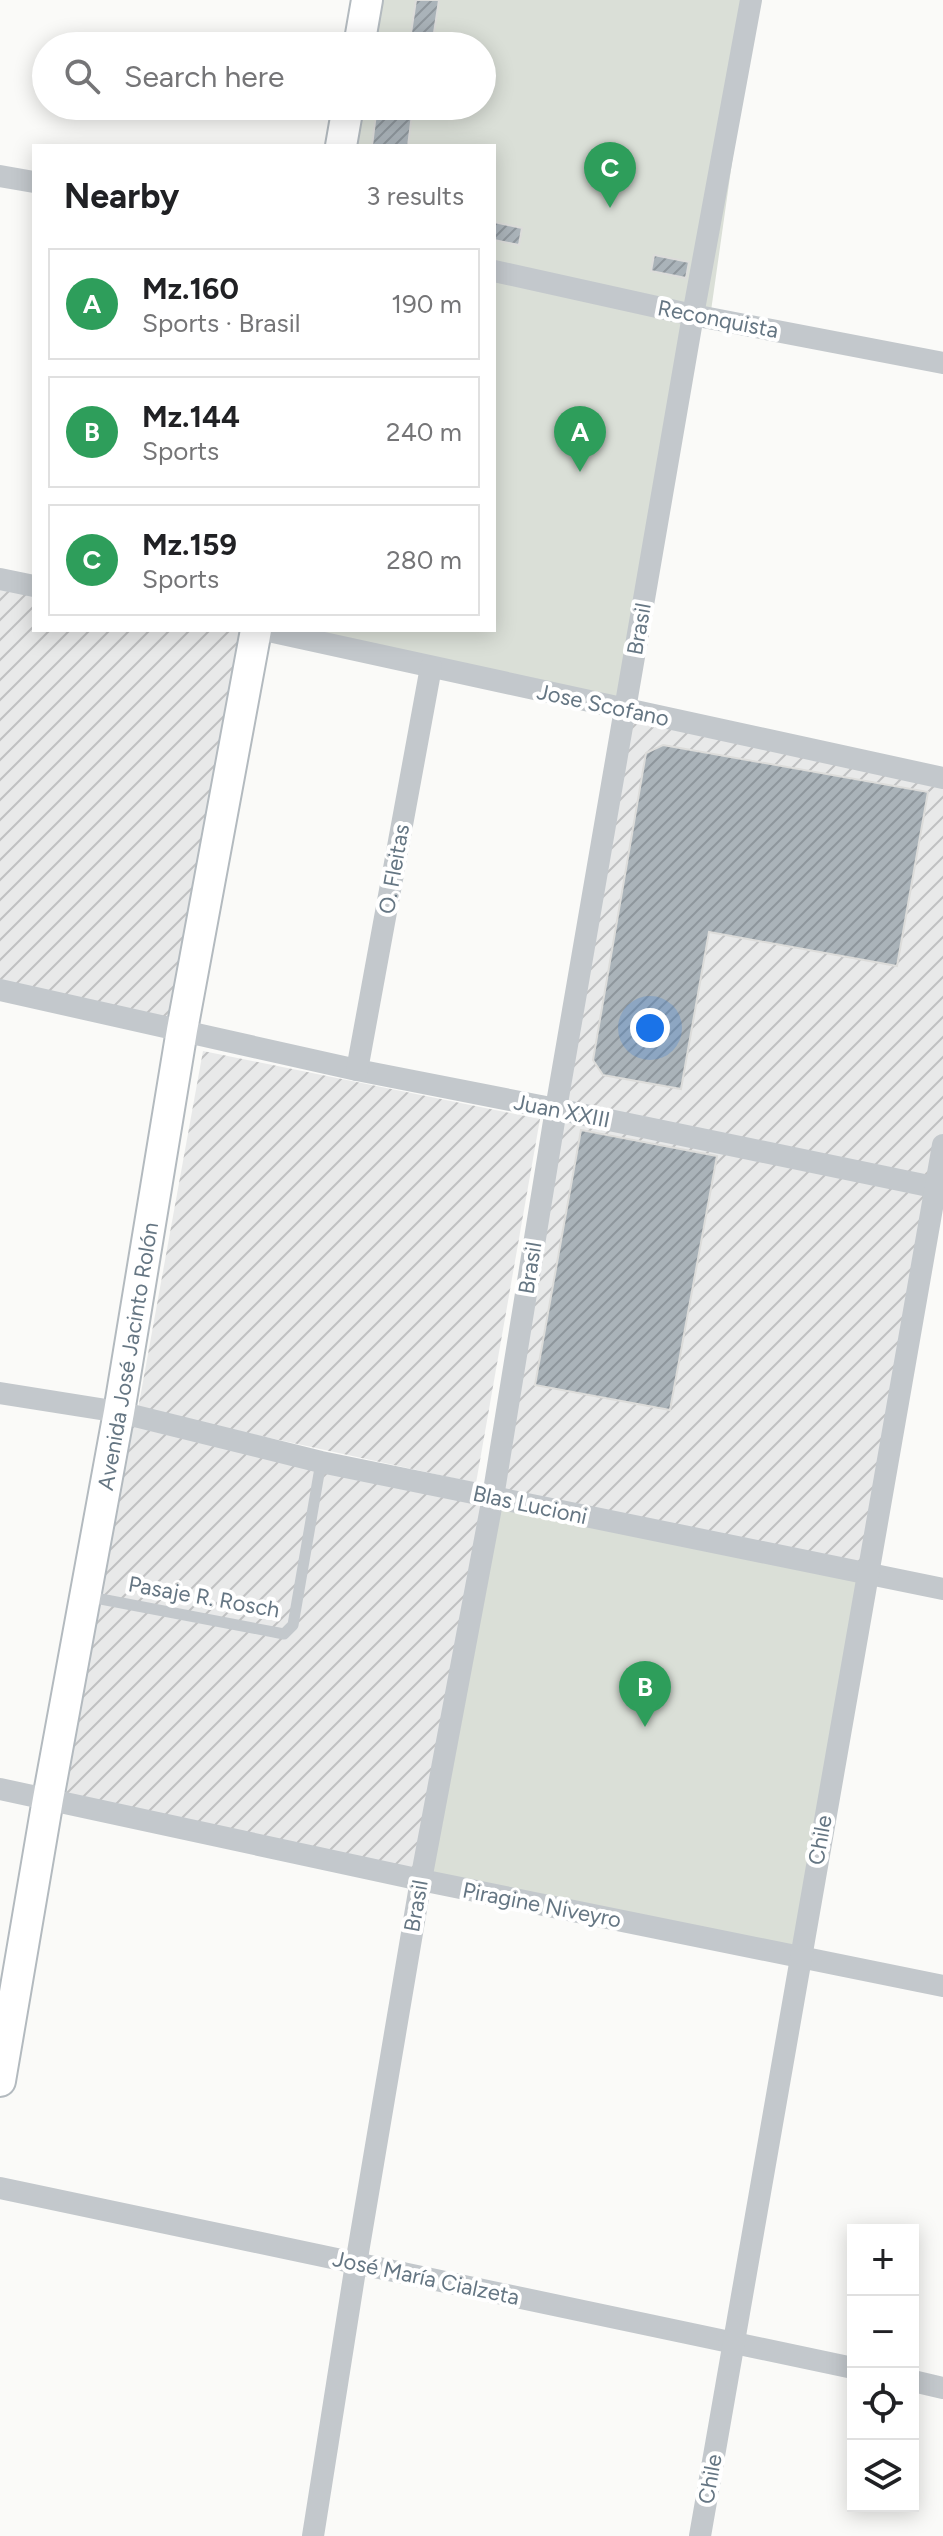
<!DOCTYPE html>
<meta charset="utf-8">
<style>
:root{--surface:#fff;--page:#f6f6f6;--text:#202124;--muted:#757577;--line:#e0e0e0;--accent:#db2777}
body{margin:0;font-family:Figtree,sans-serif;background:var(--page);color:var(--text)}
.controls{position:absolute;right:24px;bottom:24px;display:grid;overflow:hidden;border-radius:0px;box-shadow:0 4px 20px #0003}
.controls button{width:72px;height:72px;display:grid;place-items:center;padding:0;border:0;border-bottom:2px solid var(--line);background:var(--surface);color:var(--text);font:40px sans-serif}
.you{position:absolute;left:650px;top:1028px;width:28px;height:28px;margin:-20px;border:6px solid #fff;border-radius:50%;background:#1a73e8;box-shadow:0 0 0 12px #1a73e833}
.badge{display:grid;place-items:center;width:52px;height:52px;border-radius:50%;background:var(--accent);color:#fff;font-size:26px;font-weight:700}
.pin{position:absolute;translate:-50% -66px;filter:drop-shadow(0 2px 4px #0008)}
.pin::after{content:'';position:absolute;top:42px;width:28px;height:24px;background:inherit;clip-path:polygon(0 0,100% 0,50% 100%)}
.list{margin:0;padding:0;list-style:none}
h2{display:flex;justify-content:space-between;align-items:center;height:104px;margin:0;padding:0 32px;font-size:34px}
h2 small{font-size:26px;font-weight:400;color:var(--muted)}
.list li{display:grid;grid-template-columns:52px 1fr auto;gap:24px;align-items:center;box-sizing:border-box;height:112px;margin:0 16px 16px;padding:0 16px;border:2px solid var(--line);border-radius:0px}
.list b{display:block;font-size:30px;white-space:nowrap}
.list p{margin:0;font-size:26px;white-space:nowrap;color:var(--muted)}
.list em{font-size:26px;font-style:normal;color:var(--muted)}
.icon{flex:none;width:44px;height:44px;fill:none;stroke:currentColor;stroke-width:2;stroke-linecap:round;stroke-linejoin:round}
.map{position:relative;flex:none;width:943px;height:2536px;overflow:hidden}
.search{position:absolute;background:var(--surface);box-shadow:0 4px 20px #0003;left:32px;top:32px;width:464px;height:88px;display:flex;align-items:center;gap:20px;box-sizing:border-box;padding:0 28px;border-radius:44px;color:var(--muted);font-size:30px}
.panel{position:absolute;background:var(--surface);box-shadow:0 4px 20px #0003;left:32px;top:144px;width:464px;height:488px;border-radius:0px}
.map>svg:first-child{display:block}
.industrial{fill:url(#industrial-furrows)}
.green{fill:#dadfd7}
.building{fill:url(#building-hatch);stroke:#dcdcda;stroke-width:2}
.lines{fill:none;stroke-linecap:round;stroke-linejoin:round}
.secondary-casing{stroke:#b3babf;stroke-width:34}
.lane{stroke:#c3c8cc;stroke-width:11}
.street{stroke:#c3c8cc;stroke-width:22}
.secondary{stroke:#fff;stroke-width:30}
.labels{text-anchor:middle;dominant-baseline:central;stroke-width:8;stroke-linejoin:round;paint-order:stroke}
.street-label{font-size:22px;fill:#657683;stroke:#fff}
</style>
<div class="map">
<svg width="943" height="2536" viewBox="0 0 943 2536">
<defs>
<pattern id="industrial-furrows" width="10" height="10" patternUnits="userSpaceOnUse" patternTransform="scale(2)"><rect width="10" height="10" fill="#e8e9e9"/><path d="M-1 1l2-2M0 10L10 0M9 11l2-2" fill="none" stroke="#c0c1c2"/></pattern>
<pattern id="building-hatch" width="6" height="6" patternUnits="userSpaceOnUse" patternTransform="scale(2)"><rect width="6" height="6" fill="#aab3b9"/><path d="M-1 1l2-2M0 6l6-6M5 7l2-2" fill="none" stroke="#8e969c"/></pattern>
</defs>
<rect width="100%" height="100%" fill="#fafaf8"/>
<g class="industrial">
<path d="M0,579L34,586V630H256L182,1030L0,990Z"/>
<path d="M625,710L943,778V1145L867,1574L421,1880L48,1799L119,1412L492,1497Z"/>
<path d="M203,1051L540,1119L476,1483L138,1409Z"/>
</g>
<g class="green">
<path d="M367,0H755L710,318L694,314L625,710L264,630H494V146H341L348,106H482V46H359Z"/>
<path d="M493,1497L867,1574L800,1957L421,1880Z"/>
</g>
<g class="building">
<path d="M416,0H439L432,46H409Z"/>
<path d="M377,106H413L408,146H372Z"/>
<path d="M494,222L522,228L519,245L494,240Z"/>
<path d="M654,255L689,262L686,278L651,271Z"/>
<path d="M663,745L928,792L897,966L709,932L681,1089L603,1075L593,1060L646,753Z"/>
<path d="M581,1130L717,1156L670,1410L535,1385Z"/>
</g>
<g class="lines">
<defs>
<g id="secondary">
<path d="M359,46L367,0"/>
<path d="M341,146L348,106"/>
<path id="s1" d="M0,2081L48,1799L119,1412L182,1030L256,630"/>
</g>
</defs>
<use href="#secondary" class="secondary-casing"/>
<path class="lane" d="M85,1596L284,1634L293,1625L321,1462"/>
<g class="street">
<path d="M0,176L34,182"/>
<path d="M494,271L693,315L943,363"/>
<path d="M0,579L34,586"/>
<path d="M264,630L943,778"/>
<path d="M0,990L357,1070L556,1109L943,1189"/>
<path d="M357,1070L431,667"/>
<path d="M0,1393L119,1412L321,1462L943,1589"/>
<path d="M0,1789L421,1880L943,1986"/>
<path d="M0,2188L853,2368"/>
<path d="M913,2381L943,2388"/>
<path d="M313,2536L356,2264L421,1880L493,1497L556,1109L693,315L751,0"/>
<path d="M700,2536L943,1145"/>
</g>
<use href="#secondary" class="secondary"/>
</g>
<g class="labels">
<g class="street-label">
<text transform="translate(718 319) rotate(11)">Reconquista</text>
<text transform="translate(639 629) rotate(-80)">Brasil</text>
<text transform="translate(603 705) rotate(12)">Jose Scofano</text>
<text transform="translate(394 869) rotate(-80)">O. Fleitas</text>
<text transform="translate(562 1111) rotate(11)">Juan XXIII</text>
<text transform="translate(530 1268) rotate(-81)">Brasil</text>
<text stroke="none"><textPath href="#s1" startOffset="736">Avenida José Jacinto Rolón</textPath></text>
<text transform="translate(530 1505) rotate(12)">Blas Lucioni</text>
<text transform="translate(204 1597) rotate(10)">Pasaje R. Rosch</text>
<text transform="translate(820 1840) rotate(-80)">Chile</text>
<text transform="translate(542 1905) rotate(11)">Piragine Niveyro</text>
<text transform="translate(416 1906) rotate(-80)">Brasil</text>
<text transform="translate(426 2278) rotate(12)">José María Cialzeta</text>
<text transform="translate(710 2479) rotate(-80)">Chile</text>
</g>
</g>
</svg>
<div class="controls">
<button>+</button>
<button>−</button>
<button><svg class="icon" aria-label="locate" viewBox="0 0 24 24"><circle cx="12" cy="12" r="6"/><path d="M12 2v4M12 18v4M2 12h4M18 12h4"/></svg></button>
<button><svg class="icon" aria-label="layers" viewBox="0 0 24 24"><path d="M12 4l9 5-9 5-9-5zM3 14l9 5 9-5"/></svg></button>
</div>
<div class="you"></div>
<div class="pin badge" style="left:580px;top:472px;background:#2e9e5b">A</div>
<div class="pin badge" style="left:645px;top:1727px;background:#2e9e5b">B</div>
<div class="pin badge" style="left:610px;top:208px;background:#2e9e5b">C</div>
<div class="search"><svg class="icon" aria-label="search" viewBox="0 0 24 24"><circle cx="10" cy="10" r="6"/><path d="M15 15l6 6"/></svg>Search here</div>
<section class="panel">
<h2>Nearby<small>3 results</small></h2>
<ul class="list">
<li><span class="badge" style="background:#2e9e5b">A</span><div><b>Mz.160</b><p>Sports · Brasil</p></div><em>190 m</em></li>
<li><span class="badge" style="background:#2e9e5b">B</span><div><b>Mz.144</b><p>Sports</p></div><em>240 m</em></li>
<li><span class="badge" style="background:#2e9e5b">C</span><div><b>Mz.159</b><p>Sports</p></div><em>280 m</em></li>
</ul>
</section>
</div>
